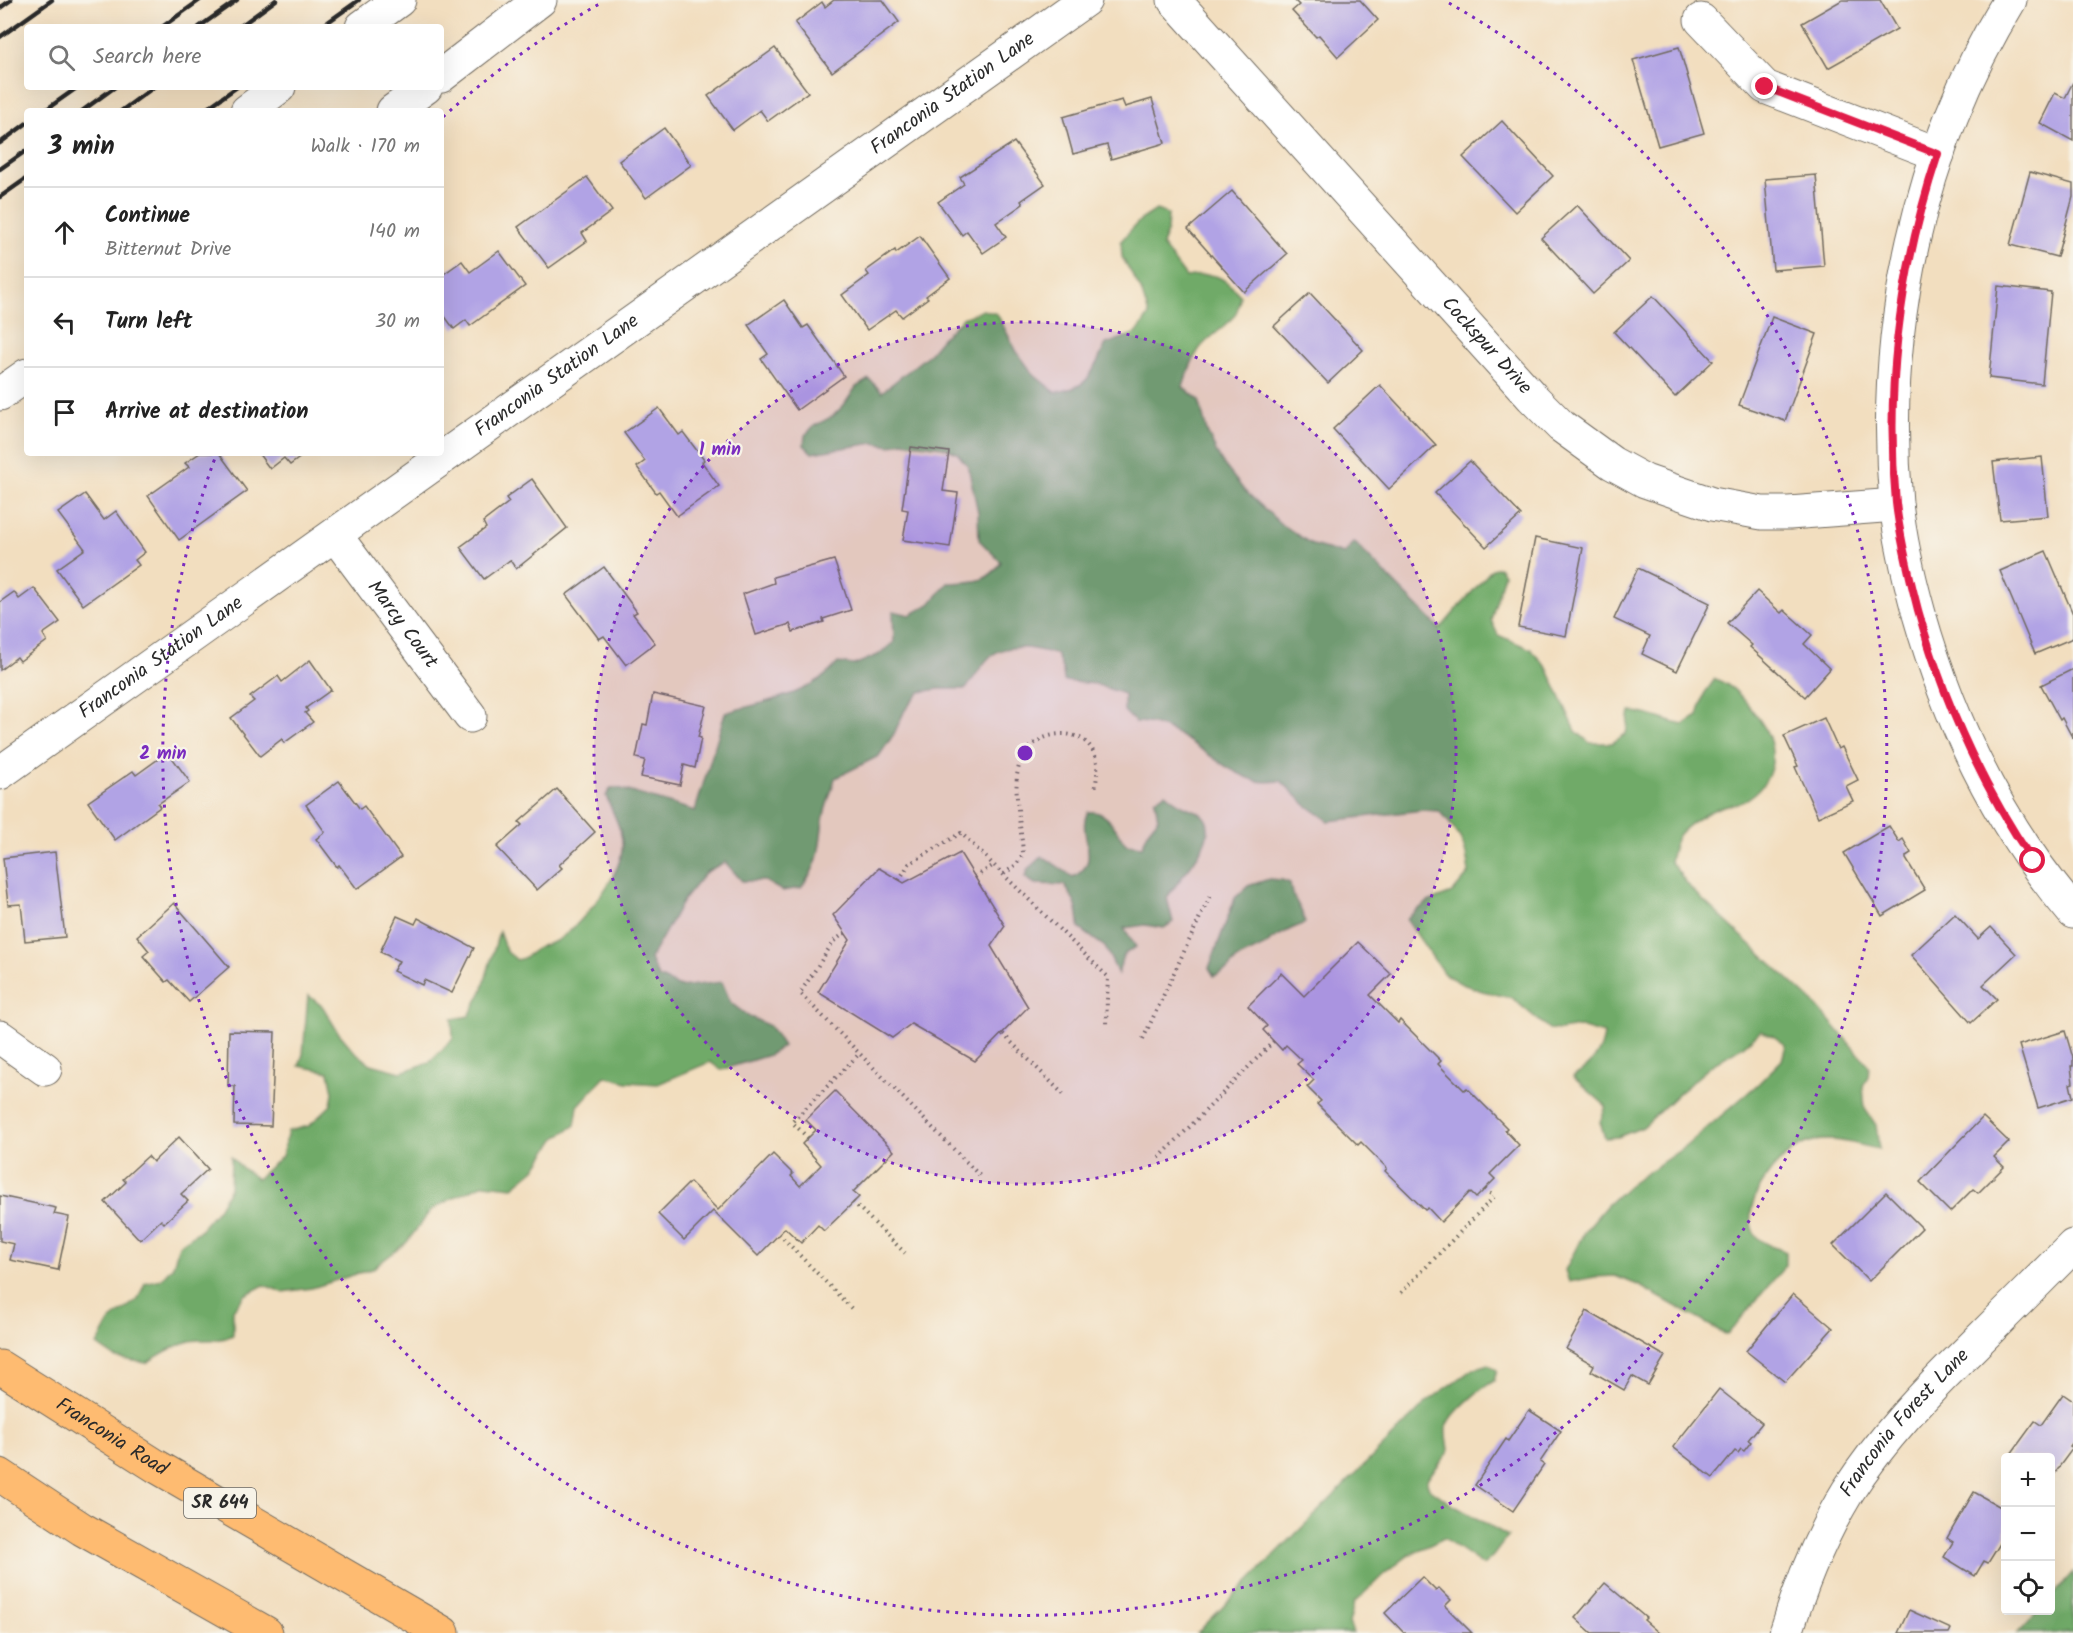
<!DOCTYPE html>
<meta charset="utf-8">
<style>
:root{--surface:#fff;--page:#f2f2f2;--text:#222;--muted:#767676;--line:#e0e0e0}
body{margin:0;font-family:Kalam,sans-serif;background:var(--page);color:var(--text)}
.controls{position:absolute;right:18px;bottom:18px;display:grid;overflow:hidden;border-radius:6px;box-shadow:0 6px 24px #0002}
.controls button{width:54px;height:54px;display:grid;place-items:center;padding:0;border:0;border-bottom:2px solid var(--line);background:var(--surface);color:var(--text);font:30px sans-serif}
.stop{position:absolute;width:18px;height:18px;margin:-14px;border:4px solid #e11d48;border-radius:50%;background:#fff}
.stop.end{background:#e11d48;border-color:#fff;box-shadow:0 2px 6px #0008}
.list{margin:0;padding:0;list-style:none}
h2{display:flex;justify-content:space-between;align-items:center;height:78px;margin:0;padding:0 24px;font-size:26px}
h2 small{font-size:20px;font-weight:400;color:var(--muted)}
.list li{display:grid;grid-template-columns:39px 1fr auto;gap:18px;align-items:center;box-sizing:border-box;height:90px;padding:0 24px;border-top:2px solid var(--line)}
.list b{display:block;font-size:22px;white-space:nowrap}
.list p{margin:0;font-size:20px;white-space:nowrap;color:var(--muted)}
.list em{font-size:20px;font-style:normal;color:var(--muted)}
.icon{flex:none;width:33px;height:33px;fill:none;stroke:currentColor;stroke-width:2;stroke-linecap:round;stroke-linejoin:round}
.map{position:relative;flex:none;width:2073px;height:1633px;overflow:hidden}
.search{position:absolute;background:var(--surface);box-shadow:0 6px 24px #0002;left:24px;top:24px;width:420px;height:66px;display:flex;align-items:center;gap:15px;box-sizing:border-box;padding:0 21px;border-radius:6px;color:var(--muted);font-size:22px}
.panel{position:absolute;background:var(--surface);box-shadow:0 6px 24px #0002;left:24px;top:108px;width:420px;height:348px;border-radius:6px}
.map>svg:first-child{display:block}
.forest{fill:#70aa68;stroke:#4e6a4a;stroke-width:1.5}
.building{fill:#b1a3e5}
.lines{fill:none;stroke-linecap:round;stroke-linejoin:round}
.minor-casing{stroke:#716a5f;stroke-width:35}
.major-casing{stroke:#716a5f;stroke-width:35}
.path{stroke:#716a5f;stroke-width:4;stroke-dasharray:1.5 4.5;stroke-linecap:butt}
.minor{stroke:#fff;stroke-width:33}
.major{stroke:#febb71;stroke-width:33}
.rail{stroke:#2b2b2b;stroke-width:4.5}
.route{stroke:#e11d48;stroke-width:8}
.ring{fill:none;stroke:#7b2cbf;stroke-width:3;stroke-dasharray:3 6}
.labels{text-anchor:middle;dominant-baseline:central;stroke-width:4.5;stroke-linejoin:round;paint-order:stroke}
.shield{fill:#f7f3e8;stroke:#686764;stroke-width:1.5}
.shield-label{font-size:18px;font-weight:bold;fill:#2b2b2b}
.street-label{font-size:20px;fill:#2b2b2b;stroke:#f7f3e8}
.centre{fill:#7b2cbf;stroke:#f7f3e8;stroke-width:3}
.ring-label{font-size:18px;text-anchor:middle;font-weight:bold;fill:#7b2cbf;stroke:#f7f3e8;stroke-width:4.5;stroke-linejoin:round;paint-order:stroke}
</style>
<div class="map">
<svg width="2073" height="1633" viewBox="0 0 2073 1633">
<rect width="100%" height="100%" fill="#f7f3e8"/>
<filter id="ink" filterUnits="userSpaceOnUse"><feTurbulence type="fractalNoise" baseFrequency=".0167" numOctaves="2"/><feDisplacementMap in="SourceGraphic" scale="12" xChannelSelector="R" yChannelSelector="G"/><feConvolveMatrix kernelMatrix="1 2 1 2 8 2 1 2 1" color-interpolation-filters="sRGB"/></filter>
<filter id="wash" filterUnits="userSpaceOnUse"><feTurbulence type="fractalNoise" baseFrequency=".008" numOctaves="4" result="noise"/><feDisplacementMap in="SourceGraphic" scale="24" xChannelSelector="R" yChannelSelector="G"/><feGaussianBlur stdDeviation="1.35" result="paint"/><feColorMatrix in="noise" values="0 0 0 0 0 0 0 0 0 0 0 0 0 0 0 0 0 1.4 0 .05"/><feComposite in="paint" operator="in"/></filter>
<g filter="url(#wash)">
<rect width="100%" height="100%" fill="#f2debf"/>
<g class="forest">
<path d="M1156,210L1168,214L1167,232L1162,245L1186,277C1214,272 1221,274 1240,295C1240,323 1217,328 1200,348C1192,359 1187,374 1183,387L1199,400L1207,432L1221,461L1243,489L1283,526L1313,545L1344,554L1354,542L1440,629L1492,569L1499,567L1504,574L1491,620L1498,635L1531,649L1547,668L1576,731L1590,743H1612L1626,734L1630,712C1648,712 1664,721 1683,725L1698,716L1704,694L1715,679C1737,687 1745,701 1759,719C1780,748 1777,782 1744,801C1737,805 1728,804 1721,807C1707,812 1689,823 1679,834C1674,840 1672,853 1670,861L1692,890L1815,1004L1869,1066L1868,1076L1863,1086L1865,1109L1876,1125L1879,1149C1856,1145 1837,1137 1814,1141C1783,1147 1738,1201 1754,1233C1760,1244 1776,1247 1786,1252V1265L1727,1335L1638,1285L1615,1276L1595,1277L1569,1282L1565,1270L1585,1231L1607,1205L1629,1185L1686,1146L1758,1084L1782,1060L1786,1045L1773,1036L1761,1031L1743,1046L1712,1065L1679,1093L1643,1127L1618,1137L1605,1138L1600,1122L1606,1106L1573,1077C1590,1067 1602,1054 1604,1034L1580,1027L1560,1030L1549,1029L1512,998L1482,991L1462,984L1444,974L1406,919L1428,902L1452,893L1469,873C1466,842 1459,833 1439,811L1423,810L1329,821L1306,805L1281,781C1273,781 1264,783 1257,781C1212,768 1183,722 1135,722L1124,711V694L1095,684L1064,681L1063,671L1056,654C1036,649 1010,642 992,655C983,662 973,680 966,689H939L920,692L905,710L894,734L879,756L835,778C832,790 827,803 824,815C818,848 823,859 801,888L782,891L765,881H742L725,862L706,872L684,899L650,959L658,977L680,987L722,982L731,1003L748,1016L770,1026L783,1046L769,1055L721,1070L710,1062L658,1084L627,1082L605,1076L578,1106L575,1125L555,1139L535,1169L513,1187L484,1184L453,1198L431,1210L407,1242L372,1269L312,1288L282,1292L264,1285L245,1295L233,1310V1335C217,1343 205,1338 190,1341C174,1345 160,1355 146,1363L116,1358L97,1345L110,1321L138,1299L145,1283L161,1279L173,1266L179,1245L199,1231L218,1209L230,1188L231,1157L241,1167L257,1179L282,1156L288,1131L309,1126L331,1105L333,1092L329,1072L299,1066L303,1054L308,995L323,1007L338,1032L354,1051L371,1064L401,1072L428,1063L453,1039L452,1019L469,1016L482,991L499,932L506,951L517,960C527,958 529,954 536,949C543,944 551,944 558,940C582,924 619,878 622,850C624,831 613,814 606,796L611,788H618L695,811L725,713C765,701 810,696 838,663L854,665L878,655L894,642L893,611L910,615L930,604L948,583C971,582 988,584 1001,562L979,540L978,512L968,466L957,453L943,447L902,442L890,446L874,443L812,453L804,445L805,435L814,426L833,416L844,405L856,387L869,379L882,392L928,355L942,338L963,318L983,310L997,314L1017,352L1034,375L1055,392C1091,388 1091,373 1106,344L1137,333L1149,315L1141,290L1122,257L1121,241L1139,221Z"/>
<path d="M1165,793C1171,798 1178,803 1184,806C1190,809 1197,811 1201,814C1226,833 1177,880 1167,898L1173,922L1164,928L1145,925L1124,928L1136,947L1123,955L1118,974L1105,947L1079,928C1079,910 1075,899 1064,885L1035,884L1025,877L1028,869L1041,857L1047,859L1073,877C1105,861 1075,833 1088,812C1109,810 1115,830 1126,844L1142,846L1149,830L1158,819L1155,800Z"/>
<path d="M1269,879L1282,880L1290,883C1291,900 1303,907 1305,923L1291,929L1272,939L1266,945L1237,959L1227,970L1214,976L1209,968L1235,898L1248,886Z"/>
<path d="M1488,1364L1497,1370L1494,1381C1481,1388 1449,1414 1447,1428C1446,1436 1449,1445 1449,1452L1426,1480L1429,1488L1453,1505L1508,1536L1493,1556L1483,1565L1444,1538L1409,1555L1383,1575L1354,1603L1349,1623L1353,1633H1197L1428,1401L1473,1369Z"/>
<path d="M2073,1572V1633H2018L2038,1611L2050,1610L2051,1597Z"/>
</g>
<g id="blocks">
<g class="building">
<path d="M834,0H883L899,22L832,72L795,23L822,2L825,7Z"/>
<path d="M1294,0H1360L1378,20L1338,57L1319,35L1316,37L1292,11L1299,5Z"/>
<path d="M1842,0H1880L1897,29L1828,68L1802,23Z"/>
<path d="M1679,47L1704,133L1658,146L1633,60Z"/>
<path d="M775,48L808,92L768,121L760,110L733,130L708,96Z"/>
<path d="M2073,82V141L2040,123L2055,93L2065,98Z"/>
<path d="M1152,99L1165,143L1111,159L1107,145L1073,154L1063,117L1122,100L1125,107Z"/>
<path d="M1502,121L1553,176L1515,212L1463,157Z"/>
<path d="M664,128L691,165L646,198L619,161Z"/>
<path d="M1014,142L1045,184L1021,201L1023,204L996,223L1006,237L983,253L967,231L962,235L938,202L964,184L960,177Z"/>
<path d="M2030,172L2073,184V197L2057,257L2010,245Z"/>
<path d="M1816,175L1824,266L1773,270L1765,179Z"/>
<path d="M587,177L612,211L582,233L587,241L549,268L518,227Z"/>
<path d="M1232,191L1287,254L1244,292L1188,229Z"/>
<path d="M1577,205L1629,261L1593,294L1541,238Z"/>
<path d="M920,236L950,278L926,296L928,298L902,317L896,310L867,330L842,295L869,275L866,271L895,250L896,253Z"/>
<path d="M499,251L525,286L470,326L466,320L454,329L441,311V276L462,261L470,272Z"/>
<path d="M1998,286L2051,292L2042,384L1989,378Z"/>
<path d="M1310,293L1363,350L1328,383L1274,326Z"/>
<path d="M1653,296L1713,361L1675,397L1614,332Z"/>
<path d="M784,300L803,328L808,325L844,376L797,410L761,359L768,354L748,325Z"/>
<path d="M1772,317L1817,334L1785,421L1739,405Z"/>
<path d="M1380,385L1436,445L1389,489L1333,429Z"/>
<path d="M659,408L679,435L683,432L704,460L702,462L719,486L677,516L659,491L656,493L637,467L645,461L624,433Z"/>
<path d="M911,447L949,452L943,491L958,493L950,547L903,540L908,510L902,509Z"/>
<path d="M200,453H219L247,491L179,540L148,496L189,467L185,463Z"/>
<path d="M258,453H306L290,465L284,458L270,469Z"/>
<path d="M2042,457L2048,516L2000,520L1993,462Z"/>
<path d="M1470,461L1521,515L1486,547L1435,493Z"/>
<path d="M532,479L567,528L516,569L510,560L484,579L460,547L486,528L483,522L509,502L506,498Z"/>
<path d="M85,494L104,520L116,511L145,552L135,560L139,565L83,605L57,569L85,549L58,513Z"/>
<path d="M1535,538L1583,548L1566,636L1518,627Z"/>
<path d="M2046,551L2073,614V638L2035,654L2000,571Z"/>
<path d="M834,560L851,610L823,619L824,622L793,632L790,624L756,635L743,594L774,583L773,577Z"/>
<path d="M604,567L637,612L633,614L655,643L626,665L604,636L599,639L566,595Z"/>
<path d="M1638,568L1710,603L1677,671L1642,654L1650,636L1614,619Z"/>
<path d="M34,588L60,622L43,634L47,641L20,661L17,657L0,670V602L14,592L19,599Z"/>
<path d="M1757,591L1781,613L1784,610L1812,635L1804,644L1830,669L1805,697L1750,647L1752,645L1727,623Z"/>
<path d="M310,660L331,690L306,708L308,711L305,713L313,722L284,743L282,739L260,756L231,718L254,701L250,697L278,676L282,682Z"/>
<path d="M2073,669V739L2062,718L2060,720L2041,685Z"/>
<path d="M653,694L706,706L698,737L701,738L695,768L684,765L680,785L641,777L645,760L636,758L643,724L647,725Z"/>
<path d="M1824,718L1838,749L1842,747L1858,780L1846,786L1853,801L1818,817L1795,767L1798,766L1784,736Z"/>
<path d="M168,752L190,782L158,804L160,807L115,840L88,802L133,771L136,775Z"/>
<path d="M339,781L360,809L364,806L401,857L357,889L339,865L337,867L316,839L325,832L306,805Z"/>
<path d="M557,789L595,832L559,865L562,868L537,890L497,847L522,825L519,822Z"/>
<path d="M1889,826L1899,842L1903,839L1911,853L1906,856V859L1925,890L1882,916L1844,853Z"/>
<path d="M55,852L65,937L25,941L21,904L8,905L3,858Z"/>
<path d="M960,853L1005,926L991,946L1028,1007L975,1061L911,1024L892,1038L818,992L850,940L833,915L879,868L904,883Z"/>
<path d="M174,903L229,967L189,1002L169,980L166,982L143,956L149,951L137,936Z"/>
<path d="M1955,914L1978,939L1991,927L2016,954L1983,985L1997,999L1971,1023L1911,955Z"/>
<path d="M397,916L415,924L418,918L474,948L452,993L424,980L422,985L393,971L399,961L380,952Z"/>
<path d="M1358,942L1391,974L1370,995L1398,1023L1400,1020L1441,1061L1438,1064L1464,1090L1467,1088L1507,1128L1505,1130L1519,1145L1490,1174L1495,1179L1476,1198L1470,1192L1441,1222L1428,1208L1425,1210L1385,1171L1387,1168L1361,1142L1358,1145L1317,1104L1321,1101L1307,1087L1314,1080L1297,1064L1302,1060L1286,1045L1282,1050L1263,1030L1267,1026L1248,1006L1281,973L1304,996Z"/>
<path d="M229,1031L275,1032L271,1126L234,1125L235,1086H228Z"/>
<path d="M2065,1031L2073,1058V1066H2071L2073,1083L2070,1084L2073,1097L2038,1108L2019,1045Z"/>
<path d="M835,1091L894,1151L853,1192L859,1197L824,1231L818,1225L801,1243L785,1228L758,1256L713,1211L684,1240L658,1214L690,1182L718,1210L773,1154L793,1174L791,1176L800,1186L821,1165L802,1144L816,1130L806,1120Z"/>
<path d="M1983,1117L2009,1142L1994,1157L2004,1167L1978,1193L1973,1189L1950,1212L1920,1182Z"/>
<path d="M179,1137L208,1169L181,1194L188,1201L164,1223L161,1220L140,1240L105,1202L126,1182L123,1179L148,1156L153,1162Z"/>
<path d="M1886,1192L1922,1228L1869,1281L1833,1245Z"/>
<path d="M0,1196L56,1208L54,1214L69,1217L58,1270L10,1260L14,1244L0,1241Z"/>
<path d="M1793,1294L1833,1328L1785,1382L1746,1351Z"/>
<path d="M1587,1311L1665,1356L1648,1385L1632,1376L1624,1390L1591,1371L1594,1365L1566,1349Z"/>
<path d="M1719,1389L1762,1423L1748,1440L1751,1442L1744,1451L1741,1449L1738,1453L1735,1451L1713,1478L1673,1447Z"/>
<path d="M2063,1394L2073,1401V1442L2070,1446L2073,1448L2050,1479V1458H2008L2035,1421L2041,1425Z"/>
<path d="M1529,1410L1561,1431L1540,1462L1544,1465L1513,1511L1475,1485L1506,1439L1508,1441Z"/>
<path d="M1974,1492L2006,1510V1534L1988,1563L1984,1561L1975,1576L1944,1557L1953,1542L1947,1538Z"/>
<path d="M1422,1577L1436,1591L1439,1588L1451,1600L1445,1606L1472,1633H1404L1385,1613Z"/>
<path d="M1605,1583L1646,1618L1644,1620L1659,1633H1592L1575,1618Z"/>
<path d="M1909,1610L1951,1629L1949,1633H1898Z"/>
</g>
</g>
</g>
<g filter="url(#ink)">
<use href="#blocks" fill-opacity="0" stroke="#716a5f" stroke-width="1.5"/>
<g class="lines">
<defs>
<g id="minor">
<path id="s1" d="M1174,0L1532,397L1561,426L1612,463L1645,481L1712,504L1762,513H1789L1896,505"/>
<path d="M2010,0C1919,148 1880,330 1896,503C1900,540 1909,578 1919,614C1950,723 1999,825 2073,912"/>
<path d="M1701,20L1765,87L1938,154"/>
<path d="M362,27L399,0"/>
<path d="M441,76L540,0"/>
<path d="M247,111L279,87"/>
<path d="M393,111L426,87"/>
<path d="M0,394L27,375"/>
<path id="s2" d="M335,535L470,716"/>
<path id="s3" d="M0,773L1085,0"/>
<path d="M0,1037L45,1069"/>
<path id="s4" d="M1786,1633C1801,1584 1821,1535 1848,1491C1882,1438 1925,1393 1970,1349C2004,1315 2039,1280 2073,1246"/>
</g>
<g id="major">
<path id="s5" d="M0,1367L156,1466L443,1633"/>
<path d="M0,1475L82,1529L266,1633"/>
</g>
</defs>
<use href="#minor" class="minor-casing"/>
<use href="#major" class="major-casing"/>
<g class="path">
<path d="M1004,874L1017,864L1023,854C1022,829 1012,788 1019,766C1030,727 1090,721 1097,763C1098,772 1096,782 1095,791"/>
<path d="M975,877L994,865"/>
<path d="M899,880L909,864L961,833L1108,977L1106,1024"/>
<path d="M845,933L834,941L800,993L981,1177"/>
<path d="M1003,1034L1064,1095"/>
<path d="M1143,1039L1211,894"/>
<path d="M808,1138L792,1122L859,1054"/>
<path d="M1159,1158L1274,1041"/>
<path d="M853,1202L905,1253"/>
<path d="M779,1234L853,1310"/>
<path d="M1401,1293L1494,1197L1485,1189"/>
</g>
<use href="#minor" class="minor"/>
<use href="#major" class="major"/>
<g class="rail">
<path d="M0,8L11,0"/>
<path d="M162,27L200,0"/>
<path d="M199,27L237,0"/>
<path d="M239,27L276,0"/>
<path d="M321,27L359,0"/>
<path d="M0,37L52,0"/>
<path d="M44,111L78,87"/>
<path d="M82,111L115,87"/>
<path d="M121,111L154,87"/>
<path d="M203,111L237,87"/>
<path d="M0,143L27,123"/>
<path d="M0,169L27,150"/>
<path d="M0,197L27,178"/>
</g>
</g>
</g>
<g class="lines" filter="url(#ink)">
<path class="route" d="M1765,87L1938,154C1901,266 1885,385 1896,503C1900,539 1909,575 1918,610C1943,700 1980,783 2033,861"/>
</g>
<circle cx="1025" cy="753" r="431" fill="#7b2cbf" fill-opacity=".12"/>
<g class="ring">
<circle cx="1025" cy="753" r="431"/>
<path d="M443 117A862 862 0 0 1 601 3M1449 3A862 862 0 1 1 215 458"/>
</g>
<g class="labels">
<rect class="shield" x="184" y="1488" width="72" height="30" rx="4.5"/>
<g class="shield-label">
<text x="220" y="1503">SR 644</text>
</g>
<g class="street-label">
<text stroke="none"><textPath href="#s3" startOffset="1170">Franconia Station Lane</textPath></text>
<text stroke="none"><textPath href="#s1" startOffset="466">Cockspur Drive</textPath></text>
<text stroke="none"><textPath href="#s3" startOffset="684">Franconia Station Lane</textPath></text>
<text stroke="none"><textPath href="#s2" startOffset="112">Marcy Court</textPath></text>
<text stroke="none"><textPath href="#s3" startOffset="198">Franconia Station Lane</textPath></text>
<text stroke="none"><textPath href="#s4" startOffset="244">Franconia Forest Lane</textPath></text>
<text stroke="none"><textPath href="#s5" startOffset="132">Franconia Road</textPath></text>
</g>
</g>
<circle cx="1025" cy="753" r="9" class="centre"/>
<g class="ring-label">
<text x="720" y="455">1 min</text>
<text x="163" y="759">2 min</text>
</g>
</svg>
<div class="controls">
<button>+</button>
<button>−</button>
<button><svg class="icon" aria-label="locate" viewBox="0 0 24 24"><circle cx="12" cy="12" r="6"/><path d="M12 2v4M12 18v4M2 12h4M18 12h4"/></svg></button>
</div>
<div class="stop" style="left:2033px;top:861px"></div>
<div class="stop end" style="left:1765px;top:87px"></div>
<div class="search"><svg class="icon" aria-label="search" viewBox="0 0 24 24"><circle cx="10" cy="10" r="6"/><path d="M15 15l6 6"/></svg>Search here</div>
<section class="panel">
<h2>3 min<small>Walk · 170 m</small></h2>
<ul class="list">
<li><svg class="icon" aria-label="ahead" viewBox="0 0 24 24"><path d="M12 20V5M6 11l6-6 6 6"/></svg><div><b>Continue</b><p>Bitternut Drive</p></div><em>140 m</em></li>
<li><svg class="icon" aria-label="left" viewBox="0 0 24 24"><path d="M17 20v-9H6M10 6l-5 5 5 5"/></svg><div><b>Turn left</b></div><em>30 m</em></li>
<li><svg class="icon" aria-label="arrive" viewBox="0 0 24 24"><path d="M6 21V4h12l-3 4 3 4H6"/></svg><div><b>Arrive at destination</b></div></li>
</ul>
</section>
</div>
